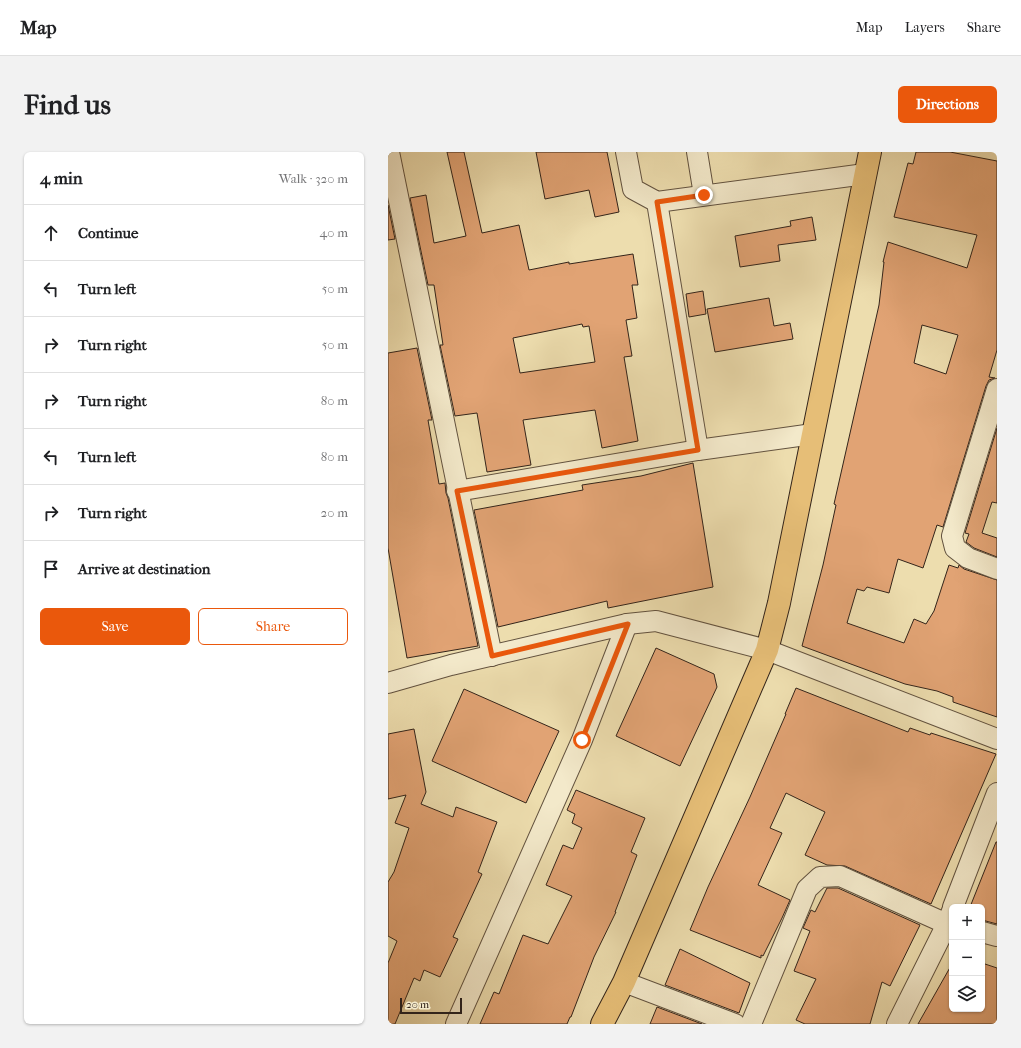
<!DOCTYPE html>
<meta charset="utf-8">
<style>
:root{--surface:#fff;--page:#f2f2f2;--text:#202124;--muted:#757577;--line:#e0e0e0;--accent:#ea580c}
body{margin:0;font-family:"IM FELL French Canon",serif;background:var(--page);color:var(--text)}
.controls{position:absolute;right:12px;bottom:12px;display:grid;overflow:hidden;border-radius:6px;box-shadow:0 1px 3px #0004}
.controls button{width:36px;height:36px;display:grid;place-items:center;padding:0;border:0;border-bottom:1px solid var(--line);background:var(--surface);color:var(--text);font:20px sans-serif}
.scale{position:absolute;left:12px;bottom:10px;width:62px;box-sizing:border-box;padding-left:4px;border:2px solid #33241a;border-top:0;font-size:11px;line-height:14px;white-space:nowrap;color:#33241a;-webkit-text-stroke:3px #f3e9ca;paint-order:stroke}
.stop{position:absolute;width:12px;height:12px;margin:-9px;border:3px solid #ea580c;border-radius:50%;background:#fff}
.stop.end{background:#ea580c;border-color:#fff;box-shadow:0 1px 4px #0008}
.list{margin:0;padding:0;list-style:none}
h2{display:flex;justify-content:space-between;align-items:center;height:52px;margin:0;padding:0 16px;font-size:17px}
h2 small{font-size:13px;font-weight:400;color:var(--muted)}
.list li{display:grid;grid-template-columns:26px 1fr auto;gap:12px;align-items:center;box-sizing:border-box;height:56px;padding:0 16px;border-top:1px solid var(--line)}
.list b{display:block;font-size:15px;white-space:nowrap}
.list em{font-size:13px;font-style:normal;color:var(--muted)}
.actions{display:flex;gap:8px;padding:12px 16px}
.actions a{flex:1;padding:9px 0;border:1px solid var(--accent);border-radius:6px;text-align:center;font-size:14px;color:var(--accent)}
.actions .main{background:var(--accent);color:#fff}
.icon{flex:none;width:22px;height:22px;fill:none;stroke:currentColor;stroke-width:2;stroke-linecap:round;stroke-linejoin:round}
.map{position:relative;flex:none;width:609px;height:872px;overflow:hidden;border-radius:6px}
header{display:flex;align-items:center;gap:24px;box-sizing:border-box;height:56px;padding:0 20px;background:var(--surface);border-bottom:1px solid var(--line)}
header strong{font-size:19px}
nav{display:flex;gap:22px;margin-inline-start:auto;font-size:14px}
.intro{display:flex;align-items:center;justify-content:space-between;box-sizing:border-box;height:96px;padding:0 24px}
h1{margin:0;font-size:28px}
.button{padding:10px 18px;border-radius:6px;background:var(--accent);color:#fff;font-size:14px;font-weight:700}
main{display:flex;gap:24px;padding:0 24px}
aside{flex:1;background:var(--surface);border-radius:6px;box-shadow:0 1px 3px #0004}
.map>svg:first-child{display:block}
.building{fill:#e1a374;stroke:#33241a;fill-rule:evenodd}
.lines{fill:none;stroke-linecap:round;stroke-linejoin:round}
.street-casing{stroke:#62523f;stroke-width:22}
.highway-casing{stroke:#33241a;stroke-width:24}
.street{stroke:#f3e9ca;stroke-width:20}
.highway{stroke:#e6be77;stroke-width:22}
.route{stroke:#ea580c;stroke-width:5}
</style>
<header>
<strong>Map</strong>
<nav><a>Map</a><a>Layers</a><a>Share</a></nav>
</header>
<div class="intro"><h1>Find us</h1><a class="button">Directions</a></div>
<main>
<aside>
<h2>4 min<small>Walk · 320 m</small></h2>
<ul class="list">
<li><svg class="icon" aria-label="ahead" viewBox="0 0 24 24"><path d="M12 20V5M6 11l6-6 6 6"/></svg><div><b>Continue</b></div><em>40 m</em></li>
<li><svg class="icon" aria-label="left" viewBox="0 0 24 24"><path d="M17 20v-9H6M10 6l-5 5 5 5"/></svg><div><b>Turn left</b></div><em>50 m</em></li>
<li><svg class="icon" aria-label="right" viewBox="0 0 24 24"><path d="M7 20v-9h11M14 6l5 5-5 5"/></svg><div><b>Turn right</b></div><em>50 m</em></li>
<li><svg class="icon" aria-label="right" viewBox="0 0 24 24"><path d="M7 20v-9h11M14 6l5 5-5 5"/></svg><div><b>Turn right</b></div><em>80 m</em></li>
<li><svg class="icon" aria-label="left" viewBox="0 0 24 24"><path d="M17 20v-9H6M10 6l-5 5 5 5"/></svg><div><b>Turn left</b></div><em>80 m</em></li>
<li><svg class="icon" aria-label="right" viewBox="0 0 24 24"><path d="M7 20v-9h11M14 6l5 5-5 5"/></svg><div><b>Turn right</b></div><em>20 m</em></li>
<li><svg class="icon" aria-label="arrive" viewBox="0 0 24 24"><path d="M6 21V4h12l-3 4 3 4H6"/></svg><div><b>Arrive at destination</b></div></li>
</ul>
<div class="actions"><a class="main">Save</a><a>Share</a></div>
</aside>
<div class="map">
<svg width="609" height="872" viewBox="0 0 609 872">
<rect width="100%" height="100%" fill="#edddae"/>
<filter id="stains"><feTurbulence type="fractalNoise" baseFrequency=".005" numOctaves="4"/><feColorMatrix values="0 0 0 0 .2 0 0 0 0 .09 0 0 0 0 .02 0 0 0 .5 -.17"/></filter>
<radialGradient id="worn" r=".72"><stop offset=".6" stop-color="#630" stop-opacity="0"/><stop offset="1" stop-color="#630" stop-opacity=".3"/></radialGradient>
<g class="building">
<path d="M59,0H76L94,81L131,73L141,118L181,110V112L245,102L250,133H244L249,166L238,168L244,204L236,205L250,289L214,296L207,258L135,268L143,313L99,320L89,261L67,264L52,193H55L46,133H40L22,46L38,43L46,91L78,84ZM194,172L195,175L201,174L207,210L132,221L125,186Z"/>
<path d="M148,0H219L231,60L207,65L201,38L157,47Z"/>
<path d="M528,0H562L609,9V198L601,225L607,226L601,228L598,234L555,375L549,373L535,416L510,407L501,441L479,435L476,439L469,437L459,471L516,491L526,467L538,472L546,459L561,413L570,416L571,413L576,417L609,428V565L565,550V545L549,539L517,532L414,494L435,413L448,353L446,352L491,153L496,110H495L500,90L579,116L589,83L506,65L520,11L525,12ZM534,173L570,183L558,222L526,211Z"/>
<path d="M0,53L7,87L0,88Z"/>
<path d="M424,65L428,88L390,93L392,109L352,115L347,84L403,74L402,69Z"/>
<path d="M315,139L318,162L301,165L298,142Z"/>
<path d="M381,146L386,174L402,171L405,187L327,200L319,157Z"/>
<path d="M29,196L44,268H40L51,332L57,331L58,341L60,346L90,494L19,506L0,396V201Z"/>
<path d="M609,276V351L604,350L594,381L609,386V405L586,396L578,390L581,382L577,381Z"/>
<path d="M305,311L325,435L220,456L219,449L110,475L86,358L195,338L194,333L253,324Z"/>
<path d="M268,496L326,522L329,535L292,614L228,584Z"/>
<path d="M408,536L520,580L522,576L542,583L543,581L608,602L543,752L457,714L439,713L417,703L437,660L398,641L382,676L394,681L370,733L402,748L394,766L375,804L373,803V806L302,778L320,735L362,645L398,562H397Z"/>
<path d="M76,537L171,579L138,651L44,609Z"/>
<path d="M26,577L38,640L33,652L65,665L68,655L109,670L90,720L94,722L65,785L70,787L52,825L36,818L32,829L26,826L7,872H0V811L9,789L0,784V730L6,720L21,676L7,671L18,643L0,647V582Z"/>
<path d="M188,638L257,666L243,700L249,703L227,760H228L206,805L183,865H182L179,872H92L106,840L111,842L135,783L160,792L184,744L158,733L175,693L185,697L194,676L184,671L187,662L179,658Z"/>
<path d="M608,690H609V772L594,768V759L596,755H582Z"/>
<path d="M439,736H450L532,773L502,834L494,830L482,872H417L408,868L428,827L406,819L422,779L415,776L423,758L427,760Z"/>
<path d="M292,797L362,831L351,861L277,833Z"/>
<path d="M594,811L609,816V872H530L564,812V857H594Z"/>
<path d="M269,855L314,872H262Z"/>
</g>
<g class="lines">
<defs>
<g id="street">
<path d="M1,0L104,504"/>
<path d="M238,0L245,37L269,50L477,22"/>
<path d="M309,0L316,43"/>
<path d="M269,50L310,298"/>
<path d="M609,237L564,384L567,396L580,406L609,417"/>
<path d="M69,339L310,298L425,282"/>
<path d="M0,531L63,513L239,472L268,469L379,498L609,587"/>
<path d="M565,755L609,641"/>
<path d="M594,780L609,784"/>
<path d="M236,830L347,872"/>
<path d="M68,872L194,588L239,472"/>
<path d="M363,872L419,737L432,725L452,724L559,772L564,773"/>
<path d="M509,872L559,772L564,759"/>
</g>
<path id="highway" d="M214,872L236,830L379,498L391,451L482,0"/>
</defs>
<use href="#street" class="street-casing"/>
<use href="#highway" class="highway-casing"/>
<use href="#street" class="street"/>
<use href="#highway" class="highway"/>
</g>
<g class="lines">
<path class="route" d="M194,588L240,472L104,504L69,339L310,298L269,50L316,43"/>
</g>
<rect width="100%" height="100%" filter="url(#stains)"/>
<rect width="100%" height="100%" fill="url(#worn)"/>
</svg>
<div class="controls">
<button>+</button>
<button>−</button>
<button><svg class="icon" aria-label="layers" viewBox="0 0 24 24"><path d="M12 4l9 5-9 5-9-5zM3 14l9 5 9-5"/></svg></button>
</div>
<div class="scale">20 m</div>
<div class="stop" style="left:194px;top:588px"></div>
<div class="stop end" style="left:316px;top:43px"></div>
</div>
</main>
